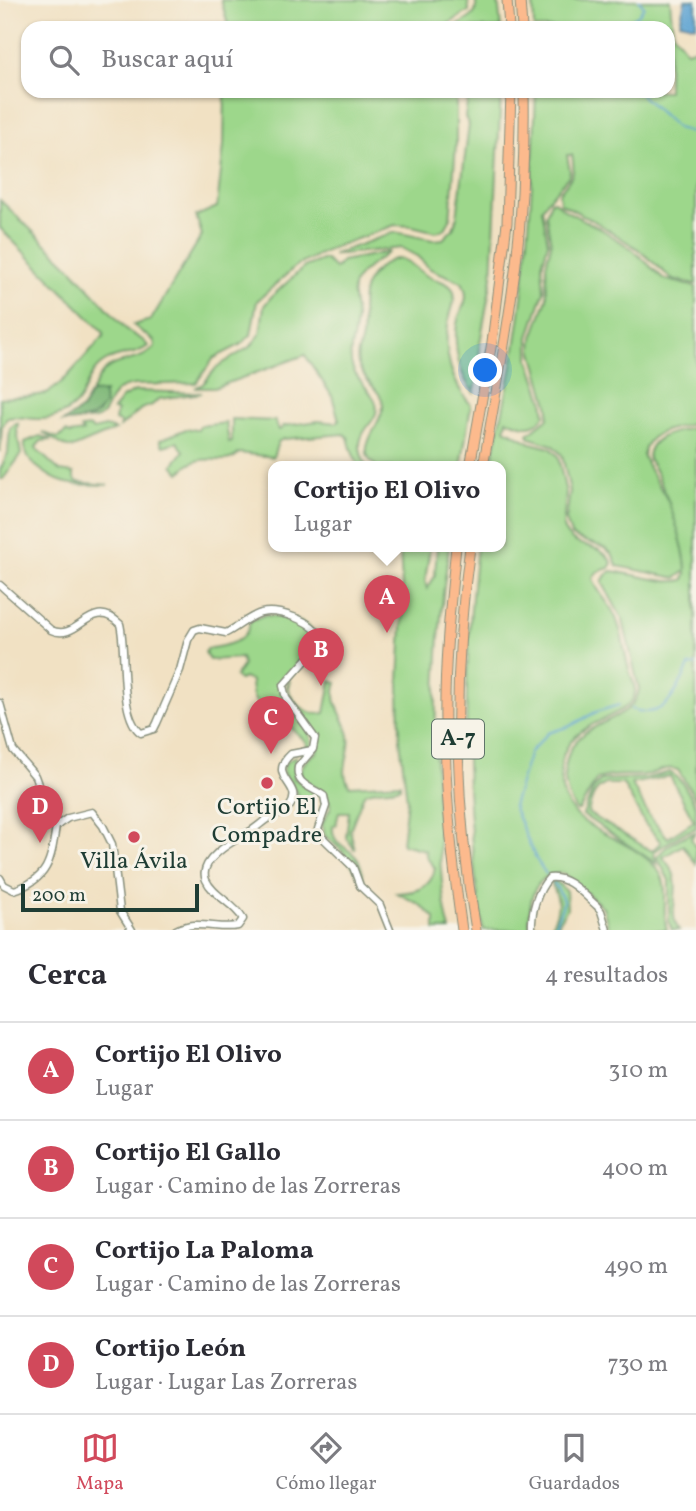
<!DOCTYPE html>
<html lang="es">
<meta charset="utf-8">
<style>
:root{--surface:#fff;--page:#f7f7f7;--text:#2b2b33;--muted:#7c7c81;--line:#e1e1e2;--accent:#d1495b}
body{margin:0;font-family:Vollkorn,serif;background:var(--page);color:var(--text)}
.scale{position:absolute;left:21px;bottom:18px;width:178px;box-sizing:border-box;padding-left:7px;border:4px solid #1f3d34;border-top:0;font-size:19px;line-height:24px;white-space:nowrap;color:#1f3d34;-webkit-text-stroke:5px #f7f3e8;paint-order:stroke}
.you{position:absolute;left:486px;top:371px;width:24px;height:24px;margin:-18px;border:5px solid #fff;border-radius:50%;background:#1a73e8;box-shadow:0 0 0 10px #1a73e833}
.badge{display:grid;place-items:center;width:46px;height:46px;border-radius:50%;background:var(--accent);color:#fff;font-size:23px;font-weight:700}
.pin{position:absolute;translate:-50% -58px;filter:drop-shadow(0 2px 4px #0008)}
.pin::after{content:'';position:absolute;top:37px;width:24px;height:21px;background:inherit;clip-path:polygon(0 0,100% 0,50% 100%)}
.popup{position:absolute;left:268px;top:461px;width:238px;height:91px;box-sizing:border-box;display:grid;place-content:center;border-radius:14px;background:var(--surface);filter:drop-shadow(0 2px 5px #0005);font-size:23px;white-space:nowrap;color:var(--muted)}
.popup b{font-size:26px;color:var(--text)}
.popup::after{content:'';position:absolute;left:50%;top:100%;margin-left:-14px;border:14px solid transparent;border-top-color:var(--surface)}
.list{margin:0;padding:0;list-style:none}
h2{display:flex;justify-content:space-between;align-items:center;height:91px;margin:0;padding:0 28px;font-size:30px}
h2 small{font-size:23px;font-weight:400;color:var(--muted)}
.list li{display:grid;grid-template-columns:46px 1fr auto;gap:21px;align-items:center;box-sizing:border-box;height:98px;padding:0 28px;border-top:2px solid var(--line)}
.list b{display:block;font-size:26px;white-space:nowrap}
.list p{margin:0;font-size:23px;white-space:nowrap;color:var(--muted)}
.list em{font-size:23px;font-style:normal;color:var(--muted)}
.icon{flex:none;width:38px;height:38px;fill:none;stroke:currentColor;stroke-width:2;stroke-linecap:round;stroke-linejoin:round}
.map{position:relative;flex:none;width:696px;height:930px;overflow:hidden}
.search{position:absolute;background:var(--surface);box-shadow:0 2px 5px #0004;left:21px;right:21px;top:21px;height:77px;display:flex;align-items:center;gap:18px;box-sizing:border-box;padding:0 24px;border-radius:21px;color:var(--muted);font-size:26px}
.sheet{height:483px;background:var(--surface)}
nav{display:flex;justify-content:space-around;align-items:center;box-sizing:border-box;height:98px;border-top:2px solid var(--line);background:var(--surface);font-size:19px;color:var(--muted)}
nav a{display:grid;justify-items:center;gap:4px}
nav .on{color:var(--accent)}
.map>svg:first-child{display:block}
.green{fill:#9dd78b;stroke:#5e8a60;stroke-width:2;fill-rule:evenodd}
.forest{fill:#7eb877;stroke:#4e7a56;stroke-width:2}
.water{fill:#5ca2d1;stroke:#3e7082;stroke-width:2}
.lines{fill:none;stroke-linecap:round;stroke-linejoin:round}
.stream{stroke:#5ca2d1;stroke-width:2}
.minor-casing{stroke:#888f7c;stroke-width:9}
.highway-casing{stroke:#888f7c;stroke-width:11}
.minor{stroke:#fff;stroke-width:6}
.highway{stroke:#fcba8d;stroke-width:9}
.poi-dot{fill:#d1495b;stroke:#f7f3e8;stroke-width:2.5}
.labels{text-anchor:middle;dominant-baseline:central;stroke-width:6;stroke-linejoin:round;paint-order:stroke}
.shield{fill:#f7f3e8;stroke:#60746a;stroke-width:2}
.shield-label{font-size:23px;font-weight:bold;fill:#1f3d34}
.poi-label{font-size:24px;fill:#1f3d34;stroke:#f7f3e8}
</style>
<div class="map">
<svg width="696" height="930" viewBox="0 0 696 930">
<rect width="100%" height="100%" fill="#f7f3e8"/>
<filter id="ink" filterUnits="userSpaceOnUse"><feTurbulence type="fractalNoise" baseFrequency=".0143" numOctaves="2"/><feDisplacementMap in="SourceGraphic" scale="14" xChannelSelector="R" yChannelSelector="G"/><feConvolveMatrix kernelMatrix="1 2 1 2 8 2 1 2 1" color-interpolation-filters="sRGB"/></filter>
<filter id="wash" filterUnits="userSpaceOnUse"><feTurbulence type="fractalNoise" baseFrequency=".00686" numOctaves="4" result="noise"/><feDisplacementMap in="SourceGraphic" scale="28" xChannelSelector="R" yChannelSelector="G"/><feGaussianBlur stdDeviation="1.57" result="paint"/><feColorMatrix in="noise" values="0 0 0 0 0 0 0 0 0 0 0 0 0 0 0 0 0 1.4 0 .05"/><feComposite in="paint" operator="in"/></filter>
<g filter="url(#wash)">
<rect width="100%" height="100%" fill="#f1e1c3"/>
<g class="green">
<path d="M221,0H468L469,11L442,28H229Z"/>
<path d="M475,0H498L501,28H454C464,20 481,17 475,0Z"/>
<path d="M533,0H670L673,33L687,51L696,48V284L672,279L638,249L596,222L560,203L559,193C571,177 576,176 572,155H567L570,171L568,177L547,201L542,209L548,243L542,265L544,291L529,337V359L543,400L545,415C532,432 523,426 507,420L505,429L531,443L550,448L558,456L566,493L563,528C575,554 598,538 612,563L609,568L597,572L593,578C596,591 606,599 612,610C622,627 623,647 628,666C630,674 635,684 635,692C632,725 548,714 562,789C571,835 636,836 660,873C670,888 661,913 667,930H609L603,907L563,873C531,874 528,904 530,930H483C462,803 462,675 477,547H501V467H491C499,425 510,383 516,341C529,258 533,175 536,91H668V28H534Z"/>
<path d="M225,91H456V145L450,220L445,229L436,232L412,226L395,225L332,248L296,266L257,301L251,335L240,345L214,358L196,383L134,385C129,386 121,387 117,391C105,402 109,419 89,420L99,413L104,393H91C95,386 98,378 103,372C118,357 142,364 155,346L154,341L133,325L151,320L202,235L196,216L217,207L224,145Z"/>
<path d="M469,91H501L492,277L480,343L478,376L474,393C459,375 453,347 457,324C460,306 472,302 462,282L430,269L417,256L402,248L332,255L395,232L433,240L443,239L453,229L457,217L469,125L465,117Z"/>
<path d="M0,200L71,268L128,331L144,341L148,346C136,356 120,353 106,361C78,377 94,406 51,418C37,422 22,415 7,418L2,427L0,452V398C14,397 30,397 44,394C60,390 89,350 103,337L104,333L0,228Z"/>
<path d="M551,201H554L566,211L598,227L632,249L664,279L696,287V423C675,429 647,429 643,455C657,491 696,529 687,570L676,578L617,566C613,542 587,546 571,535L566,520L570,491L562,455L552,445L530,438L528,434L548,418L549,408L532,349L533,337L547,298L546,265L551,244L546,215Z"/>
<path d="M389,252C378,260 363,269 356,280C349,289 355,306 356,317C356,335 346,352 353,369C358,382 373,391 376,404C382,425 345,430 367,467H359L352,452L348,437L344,434L283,439L278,442L273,457L239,453C225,470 201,447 180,473L173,465L184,451L177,442L163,446L160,440L186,429L198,430L200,426L226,423L229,443L232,442V419L275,421L279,430L283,428V426L318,421L337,423L339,420L332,396L305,355L214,388H195L203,384L217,367L251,346L260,334L264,306L271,297L304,267L325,259L335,269L342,261Z"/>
<path d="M399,258C410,261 417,270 427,276C434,280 446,281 451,287C460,296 449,313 448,324C443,352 452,384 471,405L461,467H378C349,451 385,423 383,404C382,391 363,381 358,364C355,353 361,347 362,337C365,313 355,290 376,271C382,265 391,259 399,258Z"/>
<path d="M135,391L202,393L159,399L152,405L141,409L119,428L121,423L115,420L117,411L113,410L122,398Z"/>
<path d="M17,423H18L17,431L21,455L3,479H0V470L8,453L10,428Z"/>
<path d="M90,427L93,430L106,427L115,430L73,448L64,446L42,432L58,438L66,432L70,434L83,432L81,428Z"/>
<path d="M696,427V799L678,770C667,766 660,771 650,774C632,777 614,773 597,779L579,810H576C566,795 563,781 566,763C575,716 634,726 639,689L623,620L602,582L606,575L612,571C631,573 665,585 683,580C696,571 661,473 648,459C648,434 677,432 696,427Z"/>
<path d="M40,436L51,440L41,441L36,447L38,451L60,471L74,473V478L77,482L108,485C74,484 64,489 36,466C28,459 24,453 25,442Z"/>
<path d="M400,547H430L425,581L427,589L435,576L437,547H449C435,643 432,744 439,840C441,870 442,901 450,930H435V918L419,904L397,893C416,892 431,889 435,868L427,858L425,850L402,844L407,800L400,740L399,681L403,607Z"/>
<path d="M264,615C283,617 313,618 317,642L281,685C280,710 311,721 312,745L306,750L307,743L277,714L273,718C257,701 252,705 251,681L244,678L240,680L235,677L243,665L241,658L209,660L205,652L207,649C225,645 248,644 250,621Z"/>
<path d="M290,680L288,688C292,703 308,717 325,713L331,681L337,683C329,704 346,717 349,736C352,753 338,771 350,786L400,783V787C388,791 375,787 364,794L350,830L355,850L346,837L349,812H339L336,825L333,826C331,844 345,845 355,856C362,863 363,875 364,884L343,852L325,836L322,824L331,807C325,785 310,791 300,775C301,764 308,758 317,752C324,722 289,713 287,686Z"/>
<path d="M296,756L294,778L315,794L302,806L301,799L283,773L285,763Z"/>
<path d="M670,772L682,782L696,805V828L683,833L655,851L654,855L657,864L583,815L593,789L601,780L647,778ZM670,776L694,821L668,838L649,816L632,784ZM606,784H623L645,824L661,842L652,851L588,813C591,801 593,789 606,784Z"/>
<path d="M696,832L691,838L696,848V864L683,845L663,857C666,862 671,867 673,872C681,890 667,914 679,930H672L669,922V880L657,857C665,846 683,835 696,832Z"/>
<path d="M555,880L566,891L567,909L558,922L560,928L565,930H535V925L552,927C552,920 556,918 557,911C560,899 555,892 551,882Z"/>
</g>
<path class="forest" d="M105,392L103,396L105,404C94,421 82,421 63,422L82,409L91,393Z"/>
<path class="water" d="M685,0H696V26L680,22Z"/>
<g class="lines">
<g class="stream">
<path d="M617,28L639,14L644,6L639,0"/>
<path d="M637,91L677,128L696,134"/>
<path d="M631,709C666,722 677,690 689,666L696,665"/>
<path d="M546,874L536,859L513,806L530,752L548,733L570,726L596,712L619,705"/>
<path d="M554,883C571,910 560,902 555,926L559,930"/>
</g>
</g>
</g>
<g filter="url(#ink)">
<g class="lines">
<defs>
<g id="minor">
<path d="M0,585L51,630C79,643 90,595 120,624C127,651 118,716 141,733L154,729L157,723L180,670L188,640L194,630L200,628L226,633C238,627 248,617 261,613C277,609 313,620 320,637L317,648L283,686L286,698L315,738L313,749L298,767C295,785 312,787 324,796L326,806L318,829L322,837L353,867L360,886L380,905L390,930"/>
<path d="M0,703L13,750L35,776L49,815L58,825"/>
<path d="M0,878L4,885L14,890C49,879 51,860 56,826L68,818L92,812L103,826L112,844L120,911L132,930"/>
<path d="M176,930C196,919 217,930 238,926L243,919C234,903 213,896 206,880C197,860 235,840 249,832C256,828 261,823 267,819C274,814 285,813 290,806C305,784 265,778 291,754L312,750"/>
<path d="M532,930C531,912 537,891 549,878C568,875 583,894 597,906L601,911L607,930"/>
</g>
<g id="highway">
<path d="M507,0L509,28"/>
<path d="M520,0L522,28"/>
<path d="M470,467L492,342L507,223L511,91"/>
<path d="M483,467C493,409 504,351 512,293C522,226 525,158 524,91"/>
<path d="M456,547C450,606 444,664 445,723C445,792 452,861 462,930"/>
<path d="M470,547C452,674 454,804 476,930"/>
</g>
</defs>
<use href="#minor" class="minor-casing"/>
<use href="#highway" class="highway-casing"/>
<use href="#minor" class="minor"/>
<use href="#highway" class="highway"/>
</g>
</g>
<g class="poi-dot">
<circle cx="267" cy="783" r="7"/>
<circle cx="134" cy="837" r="7"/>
</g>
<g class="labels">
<rect class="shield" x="432" y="719.5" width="52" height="39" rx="5"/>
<g class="shield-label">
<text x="458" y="739">A-7</text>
</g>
<g class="poi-label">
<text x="267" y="808">Cortijo El<tspan x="267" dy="28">Compadre</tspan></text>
<text x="134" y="862">Villa Ávila</text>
</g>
</g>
</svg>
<div class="scale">200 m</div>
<div class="you"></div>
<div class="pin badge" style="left:387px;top:633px">A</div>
<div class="popup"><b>Cortijo El Olivo</b>Lugar</div>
<div class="pin badge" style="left:321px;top:686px">B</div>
<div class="pin badge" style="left:271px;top:754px">C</div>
<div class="pin badge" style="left:40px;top:843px">D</div>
<div class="search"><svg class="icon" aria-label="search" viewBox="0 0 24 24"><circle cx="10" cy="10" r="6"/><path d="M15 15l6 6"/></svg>Buscar aquí</div>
</div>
<section class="sheet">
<h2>Cerca<small>4 resultados</small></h2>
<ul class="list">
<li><span class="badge">A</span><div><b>Cortijo El Olivo</b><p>Lugar</p></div><em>310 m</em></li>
<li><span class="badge">B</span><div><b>Cortijo El Gallo</b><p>Lugar · Camino de las Zorreras</p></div><em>400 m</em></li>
<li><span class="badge">C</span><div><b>Cortijo La Paloma</b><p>Lugar · Camino de las Zorreras</p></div><em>490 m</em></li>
<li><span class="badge">D</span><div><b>Cortijo León</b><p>Lugar · Lugar Las Zorreras</p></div><em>730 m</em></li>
</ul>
</section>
<nav>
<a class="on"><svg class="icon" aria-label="map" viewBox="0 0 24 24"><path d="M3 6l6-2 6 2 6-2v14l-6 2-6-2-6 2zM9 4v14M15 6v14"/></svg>Mapa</a>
<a><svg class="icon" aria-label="directions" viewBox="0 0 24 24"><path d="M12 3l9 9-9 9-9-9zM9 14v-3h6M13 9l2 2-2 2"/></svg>Cómo llegar</a>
<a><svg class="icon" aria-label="saved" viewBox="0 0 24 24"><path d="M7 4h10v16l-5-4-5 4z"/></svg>Guardados</a>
</nav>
